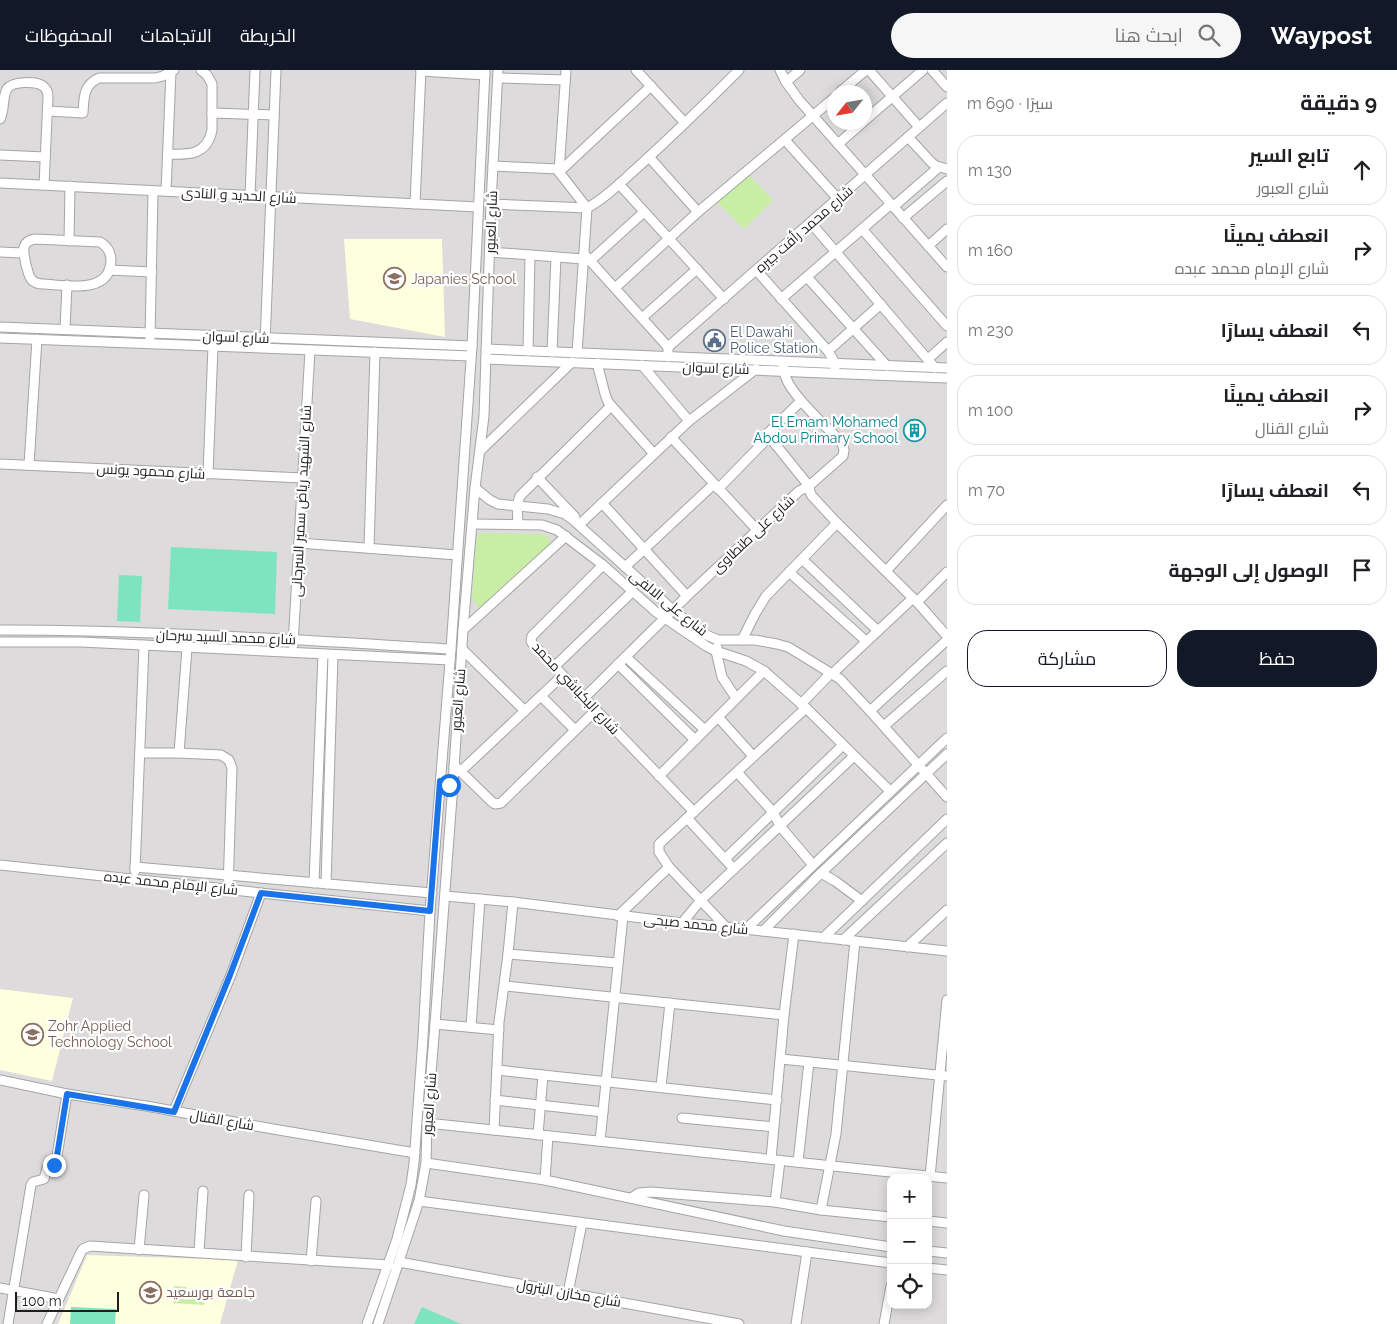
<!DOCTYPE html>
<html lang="ar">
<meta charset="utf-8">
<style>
:root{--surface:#fff;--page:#f6f6f6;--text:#202124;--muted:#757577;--line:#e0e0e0;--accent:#111827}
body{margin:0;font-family:Raleway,Cairo,sans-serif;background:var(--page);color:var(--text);direction:rtl}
.controls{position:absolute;right:15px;bottom:15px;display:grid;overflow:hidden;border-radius:10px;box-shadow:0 2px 12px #0003}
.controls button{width:45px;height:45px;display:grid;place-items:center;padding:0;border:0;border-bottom:1px solid var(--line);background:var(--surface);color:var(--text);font:25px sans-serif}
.compass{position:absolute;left:827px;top:15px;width:45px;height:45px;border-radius:50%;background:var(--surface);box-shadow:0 2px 12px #0003;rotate:239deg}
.scale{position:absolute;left:15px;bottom:12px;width:104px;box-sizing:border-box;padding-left:5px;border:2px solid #1e1e1e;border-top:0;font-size:14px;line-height:18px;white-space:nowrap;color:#1e1e1e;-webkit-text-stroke:4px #fff;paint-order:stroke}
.stop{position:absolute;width:15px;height:15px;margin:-11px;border:4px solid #1a73e8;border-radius:50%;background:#fff}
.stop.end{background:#1a73e8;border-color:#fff;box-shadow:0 1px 5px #0008}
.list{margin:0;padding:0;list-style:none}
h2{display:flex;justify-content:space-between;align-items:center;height:65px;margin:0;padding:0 20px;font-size:21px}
h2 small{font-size:16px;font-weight:400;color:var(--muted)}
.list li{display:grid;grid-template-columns:32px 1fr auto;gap:15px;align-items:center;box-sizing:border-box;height:70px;margin:0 10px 10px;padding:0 10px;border:1px solid var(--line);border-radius:20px}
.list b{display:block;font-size:19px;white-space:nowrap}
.list p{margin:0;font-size:16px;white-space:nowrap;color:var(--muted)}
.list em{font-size:16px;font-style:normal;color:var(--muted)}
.actions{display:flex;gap:10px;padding:15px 20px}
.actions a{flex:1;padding:11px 0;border:1px solid var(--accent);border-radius:20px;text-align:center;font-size:18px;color:var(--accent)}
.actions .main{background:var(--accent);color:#fff}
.icon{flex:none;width:28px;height:28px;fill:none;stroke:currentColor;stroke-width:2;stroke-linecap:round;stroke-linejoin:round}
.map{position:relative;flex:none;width:947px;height:1254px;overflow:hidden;direction:ltr}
header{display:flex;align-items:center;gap:30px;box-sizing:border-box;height:70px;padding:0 25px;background:var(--accent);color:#fff}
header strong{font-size:24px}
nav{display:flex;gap:28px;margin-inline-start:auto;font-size:18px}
.search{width:350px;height:45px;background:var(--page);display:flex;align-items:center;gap:12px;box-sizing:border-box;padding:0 18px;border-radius:28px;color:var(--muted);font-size:19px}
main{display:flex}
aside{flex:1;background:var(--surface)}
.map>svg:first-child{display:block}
.residential{fill:#dddbdb;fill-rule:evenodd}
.education{fill:#feffde}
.grass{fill:#c8eea6}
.pitch{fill:#7de4bf}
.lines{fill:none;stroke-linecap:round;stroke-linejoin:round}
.minor-casing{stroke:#a5a5a5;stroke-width:11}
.minor{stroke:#fff;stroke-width:9}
.route{stroke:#1a73e8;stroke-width:6}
.labels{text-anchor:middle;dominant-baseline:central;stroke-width:4.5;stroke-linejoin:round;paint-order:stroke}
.street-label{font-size:14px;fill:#1e1e1e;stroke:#fff}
.education-label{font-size:14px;fill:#785e54;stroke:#fff;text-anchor:start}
.service-label{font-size:14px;fill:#4e5e75;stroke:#fff;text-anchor:start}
.culture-label{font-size:14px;fill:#0d838f;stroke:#fff;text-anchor:end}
</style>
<header>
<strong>Waypost</strong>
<div class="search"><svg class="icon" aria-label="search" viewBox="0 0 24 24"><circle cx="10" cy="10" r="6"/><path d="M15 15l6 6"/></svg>ابحث هنا</div>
<nav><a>الخريطة</a><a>الاتجاهات</a><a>المحفوظات</a></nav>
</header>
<main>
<aside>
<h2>9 دقيقة<small>سيرًا · 690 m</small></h2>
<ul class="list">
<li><svg class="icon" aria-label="ahead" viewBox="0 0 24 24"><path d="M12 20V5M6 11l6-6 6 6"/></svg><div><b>تابع السير</b><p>شارع العبور</p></div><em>130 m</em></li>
<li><svg class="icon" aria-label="right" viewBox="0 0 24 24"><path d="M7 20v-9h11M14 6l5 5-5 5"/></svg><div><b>انعطف يمينًا</b><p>شارع الإمام محمد عبده</p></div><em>160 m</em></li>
<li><svg class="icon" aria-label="left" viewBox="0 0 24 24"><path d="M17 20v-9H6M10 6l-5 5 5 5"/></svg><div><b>انعطف يسارًا</b></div><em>230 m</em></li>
<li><svg class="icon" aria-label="right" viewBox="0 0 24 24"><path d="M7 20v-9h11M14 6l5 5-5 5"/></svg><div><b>انعطف يمينًا</b><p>شارع القنال</p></div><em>100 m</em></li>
<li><svg class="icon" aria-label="left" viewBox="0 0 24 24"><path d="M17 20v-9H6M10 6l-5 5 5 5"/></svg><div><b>انعطف يسارًا</b></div><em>70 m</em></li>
<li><svg class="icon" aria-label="arrive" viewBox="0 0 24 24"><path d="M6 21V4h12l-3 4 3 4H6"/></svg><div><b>الوصول إلى الوجهة</b></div></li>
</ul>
<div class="actions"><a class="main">حفظ</a><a>مشاركة</a></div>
</aside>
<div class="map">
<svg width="947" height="1254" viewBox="0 0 947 1254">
<rect width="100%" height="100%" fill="#f0ece4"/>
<path class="residential" d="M0,0H947V1254H0ZM834,22H864V52H834ZM891,1108H928V1235H891Z"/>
<g class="education">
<path d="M344,169H442L445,267L350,249Z"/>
<path d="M0,919L73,928L52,1011L0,1000Z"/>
<path d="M87,1185L238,1190L220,1254H58Z"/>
</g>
<g class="grass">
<path d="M746,102L773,130L744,159L714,129Z"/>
<path d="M480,463L543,464L548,467L550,472L548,476L480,538L476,534L472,526L477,466Z"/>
<path d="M174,1216L186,1217L187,1219L190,1220L191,1218L205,1219L204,1235L173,1233Z"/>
</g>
<g class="pitch">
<path d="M171,477L277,482L275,544L168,539Z"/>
<path d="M119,505L142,506L140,552L117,551Z"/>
<path d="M71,1237L116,1239L115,1254H70Z"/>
<path d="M422,1237L461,1254H414Z"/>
</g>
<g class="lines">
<defs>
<g id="minor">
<path d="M566,0L559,102L587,138L577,283"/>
<path d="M636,0L685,53"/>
<path d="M780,0L786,12L799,30L947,197"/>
<path d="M869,0L919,57"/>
<path d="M932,0L947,17"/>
<path d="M421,1L485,5"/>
<path d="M498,8L565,10"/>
<path d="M786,12L800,0"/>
<path d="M840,22L866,0"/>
<path d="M48,41L83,43C84,28 83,15 99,8H155L163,6L174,0"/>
<path d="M212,43L274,45"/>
<path d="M0,49C5,40 2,27 7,19C12,11 36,11 43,16C47,19 48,22 48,27L44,115"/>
<path d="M864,51L923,0"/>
<path d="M908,67L932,93L936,96L947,99"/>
<path d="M785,70L838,129"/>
<path d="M838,74L863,52"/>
<path d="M168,84C189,85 207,85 212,60V14L207,5L201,0"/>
<path d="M0,85L45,87"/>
<path d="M649,87L698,142"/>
<path d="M493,96L559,99"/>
<path d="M559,102L651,16"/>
<path d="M0,113L478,137"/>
<path d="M619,114L724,229"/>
<path d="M166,121L171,2"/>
<path d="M250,126L255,0"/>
<path d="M415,134L421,0"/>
<path d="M491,134L587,138C606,128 622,111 638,97C673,65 706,33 739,0"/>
<path d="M893,137L939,97"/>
<path d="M903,148L947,111"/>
<path d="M811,153L935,298"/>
<path d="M862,159L947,256"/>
<path d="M35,169L100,172C107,176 111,183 111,191C110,225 65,215 43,214C39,214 35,213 32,210C28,206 28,200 26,195C24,183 19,172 35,169Z"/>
<path d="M69,171L70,116"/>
<path d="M928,176L947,159"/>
<path d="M0,182L23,183"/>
<path d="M490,182L583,189"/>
<path d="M584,184L668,277"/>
<path d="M590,191L644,142"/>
<path d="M109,200L152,202"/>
<path d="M757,201L828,281L834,291L835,298"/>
<path d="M807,207L887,296"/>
<path d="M615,218L698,142L834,28"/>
<path d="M781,229L891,134"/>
<path d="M642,248L697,199"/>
<path d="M0,257L472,276"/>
<path d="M65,259L67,215"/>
<path d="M0,268L471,286"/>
<path d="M150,268L153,121"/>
<path d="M265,273L276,0"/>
<path d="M486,279L947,298"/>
<path d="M528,281L530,185"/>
<path d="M828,281L881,234"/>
<path d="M552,282L556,187"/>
<path d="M668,287V277L947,33"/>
<path d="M486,289L947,308"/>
<path d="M928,289L947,272"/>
<path d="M597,293L605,324L608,332L654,384"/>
<path d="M642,295L689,351"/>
<path d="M767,364L809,416L810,422L812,426L837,453L917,532L947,566"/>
<path d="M671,367L758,461"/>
<path d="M480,381L572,292"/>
<path d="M0,394L303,408"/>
<path d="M29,395L37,269"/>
<path d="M208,404L213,276"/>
<path d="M537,407L575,447"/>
<path d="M475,418L490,430L498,434L548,439L565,444L572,449L673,540L704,564L718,570H755L777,574L788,577L798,583L832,604L840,609L870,641L947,727"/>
<path d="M718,419L764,372L767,364L801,331"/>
<path d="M602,433L687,526"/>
<path d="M472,454L542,455L557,460L603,495L656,542L706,576L716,581L746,591L764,601L806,638L890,721"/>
<path d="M518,454L517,435L520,426L611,336"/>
<path d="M579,455L689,351L756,299"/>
<path d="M299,473L457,485"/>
<path d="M369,478L375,282"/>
<path d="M802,489L878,561"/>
<path d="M603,495L532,566L531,570L532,573L694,742"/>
<path d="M625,497L714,414"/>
<path d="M886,501L947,435"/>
<path d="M789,502L866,571"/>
<path d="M917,532L947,502"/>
<path d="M0,560C150,560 301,570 451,579"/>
<path d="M463,560L566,466"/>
<path d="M742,570L755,544L766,526L837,453"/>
<path d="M0,572H81L450,590"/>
<path d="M293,575L310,280"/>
<path d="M717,577L716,581L722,607L736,628"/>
<path d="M462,579L525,641"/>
<path d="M626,587L705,660"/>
<path d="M618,594L695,670"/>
<path d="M554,597L632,522"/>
<path d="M832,604L913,528"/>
<path d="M541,626L575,660"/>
<path d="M584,628L687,526L799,421L809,416L843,386L844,380L842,373C827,357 793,327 786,308C784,303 783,297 783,292"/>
<path d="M801,634L831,603"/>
<path d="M870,641L947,570"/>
<path d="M718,647L753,686"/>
<path d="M884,656L947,601"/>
<path d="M140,683H179L221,685L229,690L232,698L228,819"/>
<path d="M179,683L187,578"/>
<path d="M454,695L492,732L495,734L501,733L596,640"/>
<path d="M461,701L562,606"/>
<path d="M737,702L773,742L780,756L813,795"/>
<path d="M659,706L764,601"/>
<path d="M687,748L734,799"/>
<path d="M725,789L843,675"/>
<path d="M0,795L430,841"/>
<path d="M135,797L432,823"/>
<path d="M135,801L144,575"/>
<path d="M821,803L835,811L862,831"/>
<path d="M314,813L323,584"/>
<path d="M326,814L333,585"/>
<path d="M445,826L513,832L682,853L726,857L947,881"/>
<path d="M618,846L669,797"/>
<path d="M682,853L701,830L854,686"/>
<path d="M726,857L669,797L659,782V774L806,638"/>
<path d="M745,860L947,668"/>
<path d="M763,861L821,803L947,684"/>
<path d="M823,868L947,749"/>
<path d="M843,870L947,773"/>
<path d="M907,877L947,840"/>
<path d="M508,884L618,893"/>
<path d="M505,916L784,945"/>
<path d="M435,954L499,960"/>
<path d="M471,957L480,829"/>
<path d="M781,989L947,1006"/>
<path d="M497,1000L777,1030"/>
<path d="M0,1010L67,1024L146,1036L273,1059L415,1083"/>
<path d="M661,1017L670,933"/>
<path d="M495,1030L603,1042"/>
<path d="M174,1041L231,905L261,823"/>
<path d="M682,1048L774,1057"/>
<path d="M427,1053L947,1108"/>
<path d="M494,1060L499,952L508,884L513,832"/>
<path d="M538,1065L543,1005"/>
<path d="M600,1071L623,846"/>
<path d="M771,1089L784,945L794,864"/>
<path d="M798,1092L809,992"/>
<path d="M426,1093L545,1110L784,1161L891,1177"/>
<path d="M930,1107L947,930"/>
<path d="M545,1110L548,1066"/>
<path d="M631,1128L639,1123L651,1122L775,1132L780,1091"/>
<path d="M419,1131L891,1193"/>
<path d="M775,1132L821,1140L891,1147"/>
<path d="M821,1140L836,1064L855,871"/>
<path d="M928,1151L947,1153"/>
<path d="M139,1180L144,1125"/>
<path d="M928,1181L947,1183"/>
<path d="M199,1182L203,1121"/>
<path d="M246,1187L249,1125"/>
<path d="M311,1191L316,1131"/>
<path d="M399,1192L739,1254"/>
<path d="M928,1198L947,1200"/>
<path d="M0,1218L59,1229"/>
<path d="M568,1223L582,1153"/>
<path d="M8,1254L31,1115L33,1112L44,1109L47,1098L54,1095L56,1092L67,1024"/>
<path d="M47,1254L81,1182L83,1179L90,1176L389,1195"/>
<path d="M367,1254L397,1169L411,1115L414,1093L423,968L430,841L451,579L472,276L485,0"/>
<path d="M378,1254L419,1131L426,1093L427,1053L435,954L453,714L463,560L475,418L484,346L491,134L498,0"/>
<path d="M796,1254L807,1182"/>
<path d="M884,1254L891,1216"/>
</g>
</defs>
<use href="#minor" class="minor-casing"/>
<use href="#minor" class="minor"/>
</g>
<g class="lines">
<path class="route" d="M54,1095L56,1092L67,1024L174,1042L230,905L261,823L430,841L440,711L449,715"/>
</g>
<defs>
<symbol id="school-ring" viewBox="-11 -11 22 22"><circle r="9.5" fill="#fff" stroke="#8d6e63" stroke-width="1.5"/><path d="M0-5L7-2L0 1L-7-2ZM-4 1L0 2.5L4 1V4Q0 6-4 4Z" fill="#8d6e63"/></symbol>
<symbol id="civic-ring" viewBox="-11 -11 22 22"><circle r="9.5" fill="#fff" stroke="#5c6f8a" stroke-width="1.5"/><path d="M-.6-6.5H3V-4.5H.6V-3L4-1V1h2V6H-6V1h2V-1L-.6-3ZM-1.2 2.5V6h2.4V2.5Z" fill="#5c6f8a"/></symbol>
<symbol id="building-ring" viewBox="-11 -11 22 22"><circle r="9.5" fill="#fff" stroke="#0f9aa8" stroke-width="1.5"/><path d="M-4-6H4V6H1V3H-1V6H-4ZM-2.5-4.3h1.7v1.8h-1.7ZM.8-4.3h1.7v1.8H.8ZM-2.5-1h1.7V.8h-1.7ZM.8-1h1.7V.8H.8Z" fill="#0f9aa8"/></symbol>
<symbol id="university-ring" viewBox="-11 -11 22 22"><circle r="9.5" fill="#fff" stroke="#8d6e63" stroke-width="1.5"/><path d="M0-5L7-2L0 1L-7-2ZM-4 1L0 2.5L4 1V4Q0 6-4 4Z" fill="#8d6e63"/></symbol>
</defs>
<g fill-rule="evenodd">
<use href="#school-ring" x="382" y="196" width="25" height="25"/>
<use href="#civic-ring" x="702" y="258" width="25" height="25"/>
<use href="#building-ring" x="902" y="348" width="25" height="25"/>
<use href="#school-ring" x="20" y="952" width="25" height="25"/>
<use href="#university-ring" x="138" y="1210" width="25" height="25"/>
</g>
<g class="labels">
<g class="street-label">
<text transform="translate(239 125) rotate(3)">شارع الحديد و النادى</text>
<text transform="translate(491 152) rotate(-88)">شارع العبور</text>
<text transform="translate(804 159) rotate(-41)">شارع محمد رأفت جيره</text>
<text transform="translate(236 267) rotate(2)">شارع اسوان</text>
<text transform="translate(716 298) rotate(2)">شارع اسوان</text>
<text transform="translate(151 401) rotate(3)">شارع محمود يونس</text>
<text transform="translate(301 431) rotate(-87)">شارع الشهيد رياض سمير السرجانى</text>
<text transform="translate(753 464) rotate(-43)">شارع على طنطاوى</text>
<text transform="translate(669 533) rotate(39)">شارع على الالفى</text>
<text transform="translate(226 567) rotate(2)">شارع محمد السيد سرحان</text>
<text transform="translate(576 618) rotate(47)">شارع البكباشي محمد</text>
<text transform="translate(458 630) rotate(-86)">شارع العبور</text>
<text transform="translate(171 813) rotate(6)">شارع الإمام محمد عبده</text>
<text transform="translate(696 854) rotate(6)">شارع محمد صبحى</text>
<text transform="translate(429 1034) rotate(-86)">شارع العبور</text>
<text transform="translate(222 1050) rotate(10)">شارع القنال</text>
<text transform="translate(569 1223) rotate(10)">شارع مخازن البترول</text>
</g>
<g class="education-label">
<text x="411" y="209">Japanies School</text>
<text x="48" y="956">Zohr Applied<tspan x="48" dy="16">Technology School</tspan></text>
<text x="166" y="1222">جامعة بورسعيد</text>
</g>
<g class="service-label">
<text x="730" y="262">El Dawahi<tspan x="730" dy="16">Police Station</tspan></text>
</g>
<g class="culture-label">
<text x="898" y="352">El Emam Mohamed<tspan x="898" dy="16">Abdou Primary School</tspan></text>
</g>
</g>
</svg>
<div class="controls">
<button>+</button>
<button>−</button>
<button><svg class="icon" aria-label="locate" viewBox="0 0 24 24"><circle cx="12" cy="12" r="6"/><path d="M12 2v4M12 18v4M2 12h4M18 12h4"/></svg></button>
</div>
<svg class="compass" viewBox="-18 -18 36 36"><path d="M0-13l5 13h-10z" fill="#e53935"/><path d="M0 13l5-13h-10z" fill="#757577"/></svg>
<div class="scale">100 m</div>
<div class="stop" style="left:449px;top:715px"></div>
<div class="stop end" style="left:54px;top:1095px"></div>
</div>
</main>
